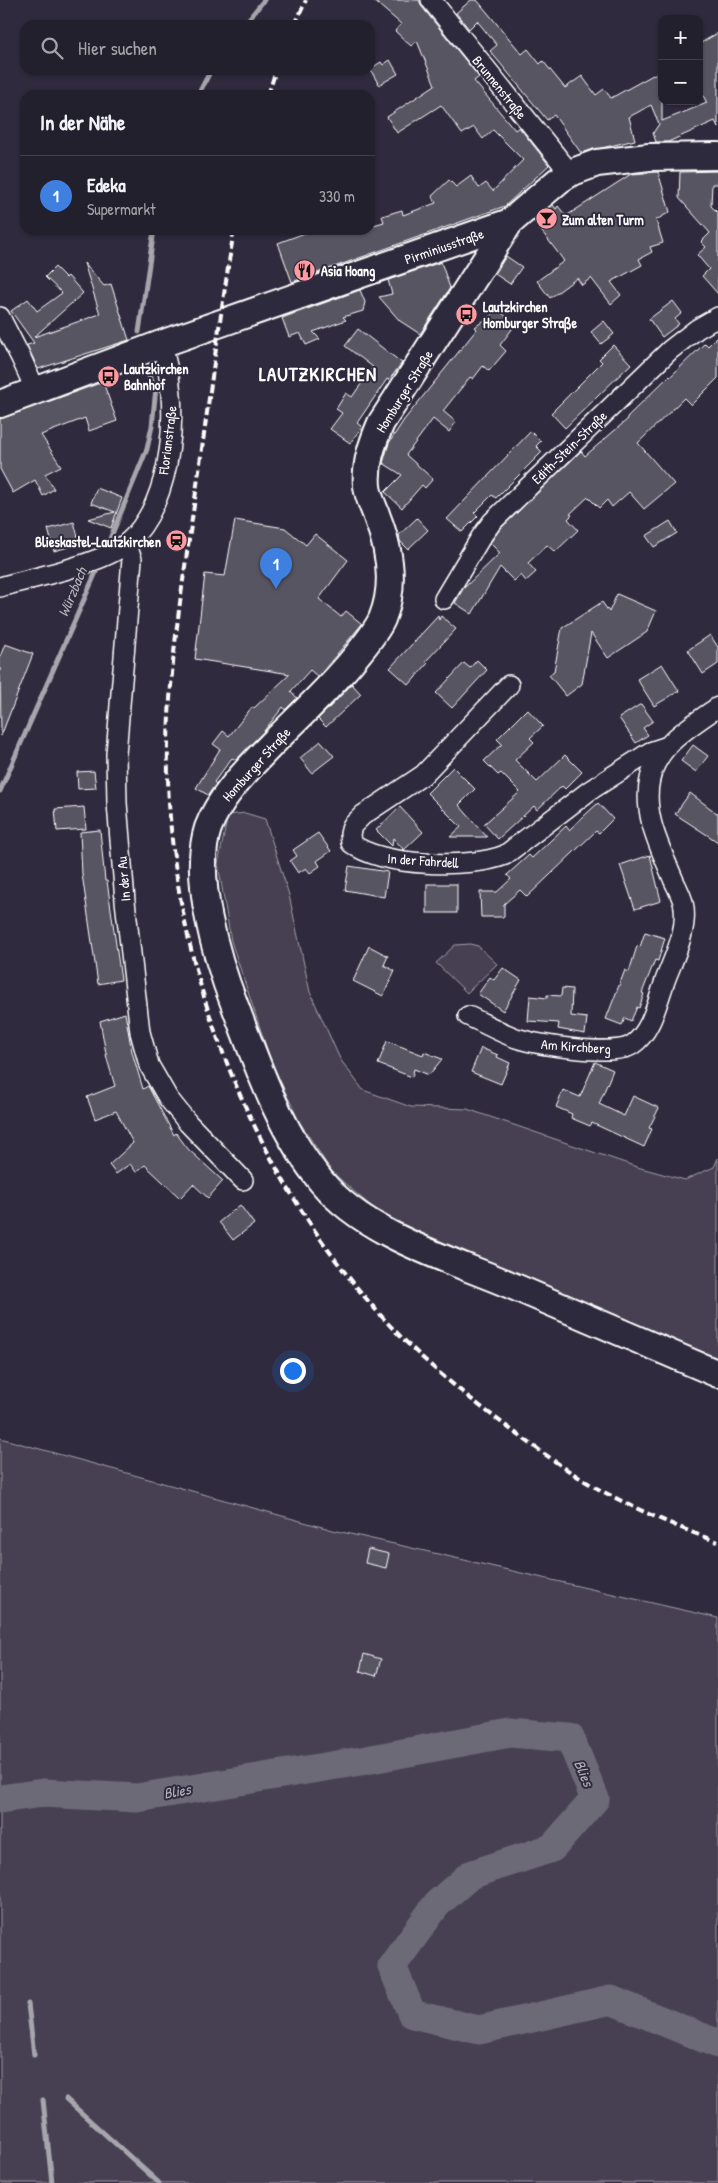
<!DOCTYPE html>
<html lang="de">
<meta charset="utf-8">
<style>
:root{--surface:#23202e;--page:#2b2836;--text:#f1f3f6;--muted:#a3a3aa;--line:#403e4a;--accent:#ff9aa2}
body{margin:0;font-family:"Patrick Hand",sans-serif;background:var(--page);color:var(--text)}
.controls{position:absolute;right:15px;top:15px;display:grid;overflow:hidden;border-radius:10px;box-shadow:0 1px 4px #0004}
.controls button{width:45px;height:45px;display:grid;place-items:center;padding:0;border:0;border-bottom:1px solid var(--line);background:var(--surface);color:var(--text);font:25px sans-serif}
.you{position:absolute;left:292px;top:1370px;width:18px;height:18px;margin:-12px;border:4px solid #fff;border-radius:50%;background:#1a73e8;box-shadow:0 0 0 8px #1a73e833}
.badge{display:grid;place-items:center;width:32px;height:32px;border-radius:50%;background:var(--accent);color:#fff;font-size:16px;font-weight:700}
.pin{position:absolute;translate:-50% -41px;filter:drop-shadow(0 1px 2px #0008)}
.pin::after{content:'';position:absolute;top:26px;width:18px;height:15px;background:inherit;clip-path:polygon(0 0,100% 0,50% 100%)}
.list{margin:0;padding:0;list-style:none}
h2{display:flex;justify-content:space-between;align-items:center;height:65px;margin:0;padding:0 20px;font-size:21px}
h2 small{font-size:16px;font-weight:400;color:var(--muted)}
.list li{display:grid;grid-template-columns:32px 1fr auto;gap:15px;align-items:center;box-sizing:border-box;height:80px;padding:0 20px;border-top:1px solid var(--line)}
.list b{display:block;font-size:19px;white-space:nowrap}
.list p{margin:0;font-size:16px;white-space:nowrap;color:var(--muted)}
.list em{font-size:16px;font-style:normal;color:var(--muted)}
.icon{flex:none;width:28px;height:28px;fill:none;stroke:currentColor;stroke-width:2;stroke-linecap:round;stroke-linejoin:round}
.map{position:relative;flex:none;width:718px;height:2183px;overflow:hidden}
.search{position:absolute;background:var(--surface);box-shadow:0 1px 4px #0004;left:20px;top:20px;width:355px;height:55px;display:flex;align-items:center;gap:12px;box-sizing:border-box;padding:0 18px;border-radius:15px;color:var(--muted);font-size:19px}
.panel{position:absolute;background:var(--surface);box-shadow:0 1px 4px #0004;left:20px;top:90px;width:355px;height:145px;border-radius:15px}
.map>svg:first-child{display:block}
.green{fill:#464152;stroke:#a2a0a8}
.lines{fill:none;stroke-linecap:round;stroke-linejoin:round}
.stream{stroke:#a7a6ad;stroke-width:5}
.river{stroke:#6d6a77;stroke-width:29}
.building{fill:#595564;stroke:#fff}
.minor-casing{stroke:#fff;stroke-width:22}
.secondary-casing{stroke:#fff;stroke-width:30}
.minor{stroke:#2f2a3d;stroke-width:19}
.secondary{stroke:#2f2a3d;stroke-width:26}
.rail{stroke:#fff;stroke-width:4;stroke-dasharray:8 4;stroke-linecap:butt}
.labels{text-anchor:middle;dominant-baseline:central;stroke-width:4;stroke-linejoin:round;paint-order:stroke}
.street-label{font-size:14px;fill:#fff;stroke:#2f2a3d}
.poi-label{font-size:14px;font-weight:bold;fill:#fff;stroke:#2f2a3d;text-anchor:start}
.water-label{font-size:15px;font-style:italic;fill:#b6b4bb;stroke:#2f2a3d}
.district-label{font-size:19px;font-weight:bold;letter-spacing:1px;fill:#fff;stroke:#2f2a3d}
</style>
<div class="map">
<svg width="718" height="2183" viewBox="0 0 718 2183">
<rect width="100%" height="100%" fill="#2f2a3d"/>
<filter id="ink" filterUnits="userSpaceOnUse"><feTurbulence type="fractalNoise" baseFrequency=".02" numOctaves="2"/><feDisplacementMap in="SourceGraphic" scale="10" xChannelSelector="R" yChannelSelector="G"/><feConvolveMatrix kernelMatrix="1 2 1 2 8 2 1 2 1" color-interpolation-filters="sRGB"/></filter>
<g filter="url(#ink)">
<g class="green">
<path d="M245,813L265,819L289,895L310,992L340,1059L363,1090L411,1107L467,1109L637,1167L685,1180L714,1167L718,1158V1358L414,1233L372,1207L332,1172L299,1121L271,1061L231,941L218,864L228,815Z"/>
<path d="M470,944L478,946L497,964L467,993L436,963L455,945Z"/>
<path d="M0,1438L333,1530L718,1618V2183H0Z"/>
</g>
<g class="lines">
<g class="stream">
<path d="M244,25L264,0"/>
<path d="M198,95L211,70"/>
<path d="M139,332L154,230"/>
<path d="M105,551L147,449L152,426L156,388L147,373"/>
<path d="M0,791L100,563"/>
<path d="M28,2004L34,2055"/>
<path d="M66,2099L159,2183"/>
<path d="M43,2100L52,2183"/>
</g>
<path class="river" d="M0,1799L43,1793L137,1798L361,1761L510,1733L570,1738L595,1799L552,1848L470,1875L437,1904L392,1966L412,2014L479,2030L611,2000L718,2044"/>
</g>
<g class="building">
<path d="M373,0H419L422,7L479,77L474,81L515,130L519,127L549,165L505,206L292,282L278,243L313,230H370V226L384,222L382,216L402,210L403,215L436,203L432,196L449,180L456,187L471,176L479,188L486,183L493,191L523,160L493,130L483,139L474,127L462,134L441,105L397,133L387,117L435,85L417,41L411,46L395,31L401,24Z"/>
<path d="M471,0H477L522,54L528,49L540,64L543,61L565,88L582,76L596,95L604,89L611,98L662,70V121L707,103L699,88V44L718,33V127L715,121L668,142H656L653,133L659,124L651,105L629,117L635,140L581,153L554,115L547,120L490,51L497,45L477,21L469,29L456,13Z"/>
<path d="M390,60L398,74L379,85L370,69L381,62L383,65Z"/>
<path d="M718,171V184H712L711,206L718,213V294L702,276L709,269L697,255L706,247L701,242L710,233L679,198L680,172Z"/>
<path d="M658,172L670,212L656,220L663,243L650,247L652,252L639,259L642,265L611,282L621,295L611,304L591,278L582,285L577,278L550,298L537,281L564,261L534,221L553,205L556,209L558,206L566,216L631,174Z"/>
<path d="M506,256L522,267L510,284L495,274Z"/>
<path d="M441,262L450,288L420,334L400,321L379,297L392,294L388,280Z"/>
<path d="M84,263L104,286L111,284L129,340L38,369L27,345L34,343L11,311L28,299L37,311L62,293L45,277L55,267L66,278L68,276L83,293L34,337L100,314Z"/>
<path d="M360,290L365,302L363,311L343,317L346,320L313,332L320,339L306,345L300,333L289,337L282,318Z"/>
<path d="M673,301L682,313L675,319L679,324L662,337L649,319Z"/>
<path d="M498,310L516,324L500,345L506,351L489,371L483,366L473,379L470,377L443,411L456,422L449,432L433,419L406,455L433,479L425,488L422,485L402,508L385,492L402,475L383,463L389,443L404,420L477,329L475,327Z"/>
<path d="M604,321L614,334L601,344L591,332Z"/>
<path d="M358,329L402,363L389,380L387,379L357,423L362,427L350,443L330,429L342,413L336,409L346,393L352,397L373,367L345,346Z"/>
<path d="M718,336V378L691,405L684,398L638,443L674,484L644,509L629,492L612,507L607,500L599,508L588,497L570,514L572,515L568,519L578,530L555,552L547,545L528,563L536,572L526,581L521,575L514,581L500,567L472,614L455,603L463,589L500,553L490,543L500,529L581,451L585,456L628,419L627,417L669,376L670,377L705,343L708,346Z"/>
<path d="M613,345L631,364L565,428L551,413L602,362L599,359Z"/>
<path d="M103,382L117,421L89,431L85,418L41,435L61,466L45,474L54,489L43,496L35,480L13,493L0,469V419Z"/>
<path d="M531,431L541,441L536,446L542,452L496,498L492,495L474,513L478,516L462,532L447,519Z"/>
<path d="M97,488L122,498L111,528L88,519L115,512L91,503Z"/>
<path d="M417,518L428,530L408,549L400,541L399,535Z"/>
<path d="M235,520L285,528L306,545L315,534L348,560L319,599L341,617L346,611L362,624L318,677L310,670L291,691L297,698L285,710L283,707L264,731L236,760L232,758L214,782L216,784L208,795L196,788L220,749L213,744L223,731L229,736L252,707L254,708L290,674L195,659L205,574L225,576Z"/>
<path d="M670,521L677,533L654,547L646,536Z"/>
<path d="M74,522L80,544L54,551L48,529Z"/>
<path d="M617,594L656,611L647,632L608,658L591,633L582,684L566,696L549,675L554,671L562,628L602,602L609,612Z"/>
<path d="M438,616L439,620L441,616L456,629L426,661L428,663L409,685L390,668Z"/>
<path d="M710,635L718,647V664L703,674L688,650Z"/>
<path d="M5,644L33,654L1,736L0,657Z"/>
<path d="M477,660L487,670L452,708L436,693L464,663L470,668Z"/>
<path d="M662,664L679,691L654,706L637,679Z"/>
<path d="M352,684L361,694L326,727L318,719Z"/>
<path d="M641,704L653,721L643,728L648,735L636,743L619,718Z"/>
<path d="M527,709L543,726L530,738L534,742L515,760L537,782L565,755L582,772L565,789L562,786L537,810L534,806L498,839L484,824L520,792L501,773L498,775L484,761L502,744L497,739Z"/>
<path d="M321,741L334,756L312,773L300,758Z"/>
<path d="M693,745L708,756L696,772L681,761Z"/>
<path d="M453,767L475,789L459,805L487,837H450L461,827L427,793Z"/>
<path d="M94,771L96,788L78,789L77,772Z"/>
<path d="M690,793L718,814V842L675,814Z"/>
<path d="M598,803L613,819L599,833L596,831L527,897L520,890L504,904V917H481L480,892H497L511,879L507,875L529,855L532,858L566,826L569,830Z"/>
<path d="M84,807L86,829L57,831L55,809Z"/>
<path d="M400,807L423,832L404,850L393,838L392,846L376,830Z"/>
<path d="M100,830L105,881H107L121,980L98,984L82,874L80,832Z"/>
<path d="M318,833L331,851L317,861L320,866L310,873L306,868L298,873L290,861L297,856L293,850Z"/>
<path d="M650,855L661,901L635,909L620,865Z"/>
<path d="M349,866L388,872L384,897L345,890Z"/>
<rect x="427" y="884" width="30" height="29"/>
<path d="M645,932L665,938L658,961L655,960L642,993L644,994L639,1008L637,1007L631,1021L625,1018L622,1025L606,1019L625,970L629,972L637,946L640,947Z"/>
<path d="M369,946L388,956L384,965L395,971L383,996L353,981Z"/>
<path d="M503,968L521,980L503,1011L478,994L490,977L494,980Z"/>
<path d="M562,988L572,989L571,1016L587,1018L585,1034L558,1029L559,1023L528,1021L530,996L547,998V995L561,996Z"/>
<path d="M125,1013L132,1052L143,1089L148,1086L174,1135L176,1133L188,1149L223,1181L208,1198L193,1184L180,1198L145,1165L136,1172L130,1164L116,1174L109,1165L133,1143L116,1111L95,1119L87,1097L115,1086L107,1059L100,1021Z"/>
<path d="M387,1041L423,1055L424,1052L442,1059L429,1075L414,1069L412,1077L378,1064Z"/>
<path d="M481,1048L498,1055L497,1057L510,1063L501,1084L471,1072Z"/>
<path d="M595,1062L613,1070L599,1104L624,1116L633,1096L659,1108L649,1128L652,1129L644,1147L592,1123L590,1126L571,1118L572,1114L556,1107L563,1090L580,1097Z"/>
<path d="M240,1205L254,1224L233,1240L219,1222Z"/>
<path d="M368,1549L389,1554L386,1568L365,1563Z"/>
<path d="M364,1654L381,1659L376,1676L360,1671Z"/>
</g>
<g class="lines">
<defs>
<g id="minor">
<path d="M431,0L570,173"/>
<path d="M0,317L21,358L36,391"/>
<path d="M126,544L132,559L116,754L117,803L125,901L140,1032L149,1065L168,1098L188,1123L243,1180"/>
<path d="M0,587C32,578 102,564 126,544C175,503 181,399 161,344"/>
<path d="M444,599L481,537L492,522L670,350L697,329L718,317"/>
<path d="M509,685L423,775L363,815L352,826L350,834L351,843C380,867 471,869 505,855L589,791L650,752L665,747"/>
<path d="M468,1016C484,1023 499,1032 516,1038C538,1045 613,1057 632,1045C652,1032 658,999 666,978C675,955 689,927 683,902C681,895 677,887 674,881C661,849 642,815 650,779C657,745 691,726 718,707"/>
</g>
<g id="secondary">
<path d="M510,222L381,423C372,444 365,464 367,486C368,497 374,507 377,517C390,550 396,585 382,619C376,632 365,645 356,656C329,690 296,719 266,750C244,773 219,798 208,828C192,877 217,960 235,1006C258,1067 280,1131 321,1181C364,1234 446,1258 508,1284C578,1314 648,1344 718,1374"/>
<path d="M0,404L161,344L510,222L558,181L570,173L597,163L649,157L718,156"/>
</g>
</defs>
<use href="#minor" class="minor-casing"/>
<use href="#secondary" class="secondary-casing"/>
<use href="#minor" class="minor"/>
<use href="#secondary" class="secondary"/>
<g class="rail">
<path d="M295,25L306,0"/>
<path d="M268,95L276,70"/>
<path d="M234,230C220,317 208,405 196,492C181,594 163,700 169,803C180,990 258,1180 384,1319C422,1361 467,1397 513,1431C542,1452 572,1475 604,1492C640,1511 679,1528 718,1542"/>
</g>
</g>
</g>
<defs>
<symbol id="bar-disc" viewBox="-11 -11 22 22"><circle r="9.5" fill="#ff9aa2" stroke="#2f2a3d"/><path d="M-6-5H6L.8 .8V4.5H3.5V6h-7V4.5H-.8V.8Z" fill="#111"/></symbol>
<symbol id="restaurant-disc" viewBox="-11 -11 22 22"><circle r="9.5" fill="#ff9aa2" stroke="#2f2a3d"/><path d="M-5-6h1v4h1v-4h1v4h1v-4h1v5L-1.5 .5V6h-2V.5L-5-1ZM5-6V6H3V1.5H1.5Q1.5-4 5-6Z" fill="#111"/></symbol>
<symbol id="bus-disc" viewBox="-11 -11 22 22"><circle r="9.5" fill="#ff9aa2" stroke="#2f2a3d"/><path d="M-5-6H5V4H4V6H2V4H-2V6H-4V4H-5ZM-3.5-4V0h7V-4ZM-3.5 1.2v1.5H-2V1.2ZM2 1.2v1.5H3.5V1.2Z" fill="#111"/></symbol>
<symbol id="station-disc" viewBox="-11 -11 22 22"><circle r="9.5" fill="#ff9aa2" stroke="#2f2a3d"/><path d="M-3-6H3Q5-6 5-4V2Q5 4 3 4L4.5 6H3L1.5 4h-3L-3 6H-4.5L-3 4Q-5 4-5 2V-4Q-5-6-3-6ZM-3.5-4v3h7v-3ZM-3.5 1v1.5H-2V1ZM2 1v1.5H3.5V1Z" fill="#111"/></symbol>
</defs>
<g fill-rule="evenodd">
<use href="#bar-disc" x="534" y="206" width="25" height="25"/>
<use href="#restaurant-disc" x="292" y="258" width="25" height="25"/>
<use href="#bus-disc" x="454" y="302" width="25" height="25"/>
<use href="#bus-disc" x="96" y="364" width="25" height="25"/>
<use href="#station-disc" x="164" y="528" width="25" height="25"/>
</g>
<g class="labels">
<g class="street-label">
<text transform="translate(500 87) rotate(51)">Brunnenstraße</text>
<text transform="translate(444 246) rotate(-19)">Pirminiusstraße</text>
<text transform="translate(404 391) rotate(-58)">Homburger Straße</text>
<text transform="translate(167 440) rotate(-83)">Florianstraße</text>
<text transform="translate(569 447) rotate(-44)">Edith-Stein-Straße</text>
<text transform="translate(256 764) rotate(-48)">Homburger Straße</text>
<text transform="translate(423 860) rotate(4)">In der Fahrdell</text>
<text transform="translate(123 879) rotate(-95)">In der Au</text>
<text transform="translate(576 1046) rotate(4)">Am Kirchberg</text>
</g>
<g class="poi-label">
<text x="562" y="219">Zum alten Turm</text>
<text x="321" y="270">Asia Hoang</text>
<text x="483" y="306">Lautzkirchen<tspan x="483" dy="16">Homburger Straße</tspan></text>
<text x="124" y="368">Lautzkirchen<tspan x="124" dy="16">Bahnhof</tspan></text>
<text x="161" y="541" text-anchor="end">Blieskastel-Lautzkirchen</text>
</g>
<g class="water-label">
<text transform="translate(72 592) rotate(-67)">Würzbach</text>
<text transform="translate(584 1773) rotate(67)">Blies</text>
<text transform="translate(177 1791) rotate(-10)">Blies</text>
</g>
<g class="district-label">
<text x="318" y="374">LAUTZKIRCHEN</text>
</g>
</g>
</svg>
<div class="controls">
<button>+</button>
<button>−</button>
</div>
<div class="you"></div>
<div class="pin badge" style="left:276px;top:589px;background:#3f7fe0">1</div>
<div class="search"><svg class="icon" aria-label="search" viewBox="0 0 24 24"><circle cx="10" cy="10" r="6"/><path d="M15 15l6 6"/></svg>Hier suchen</div>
<section class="panel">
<h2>In der Nähe<small></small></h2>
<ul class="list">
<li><span class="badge" style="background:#3f7fe0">1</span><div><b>Edeka</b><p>Supermarkt</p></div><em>330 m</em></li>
</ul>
</section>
</div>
